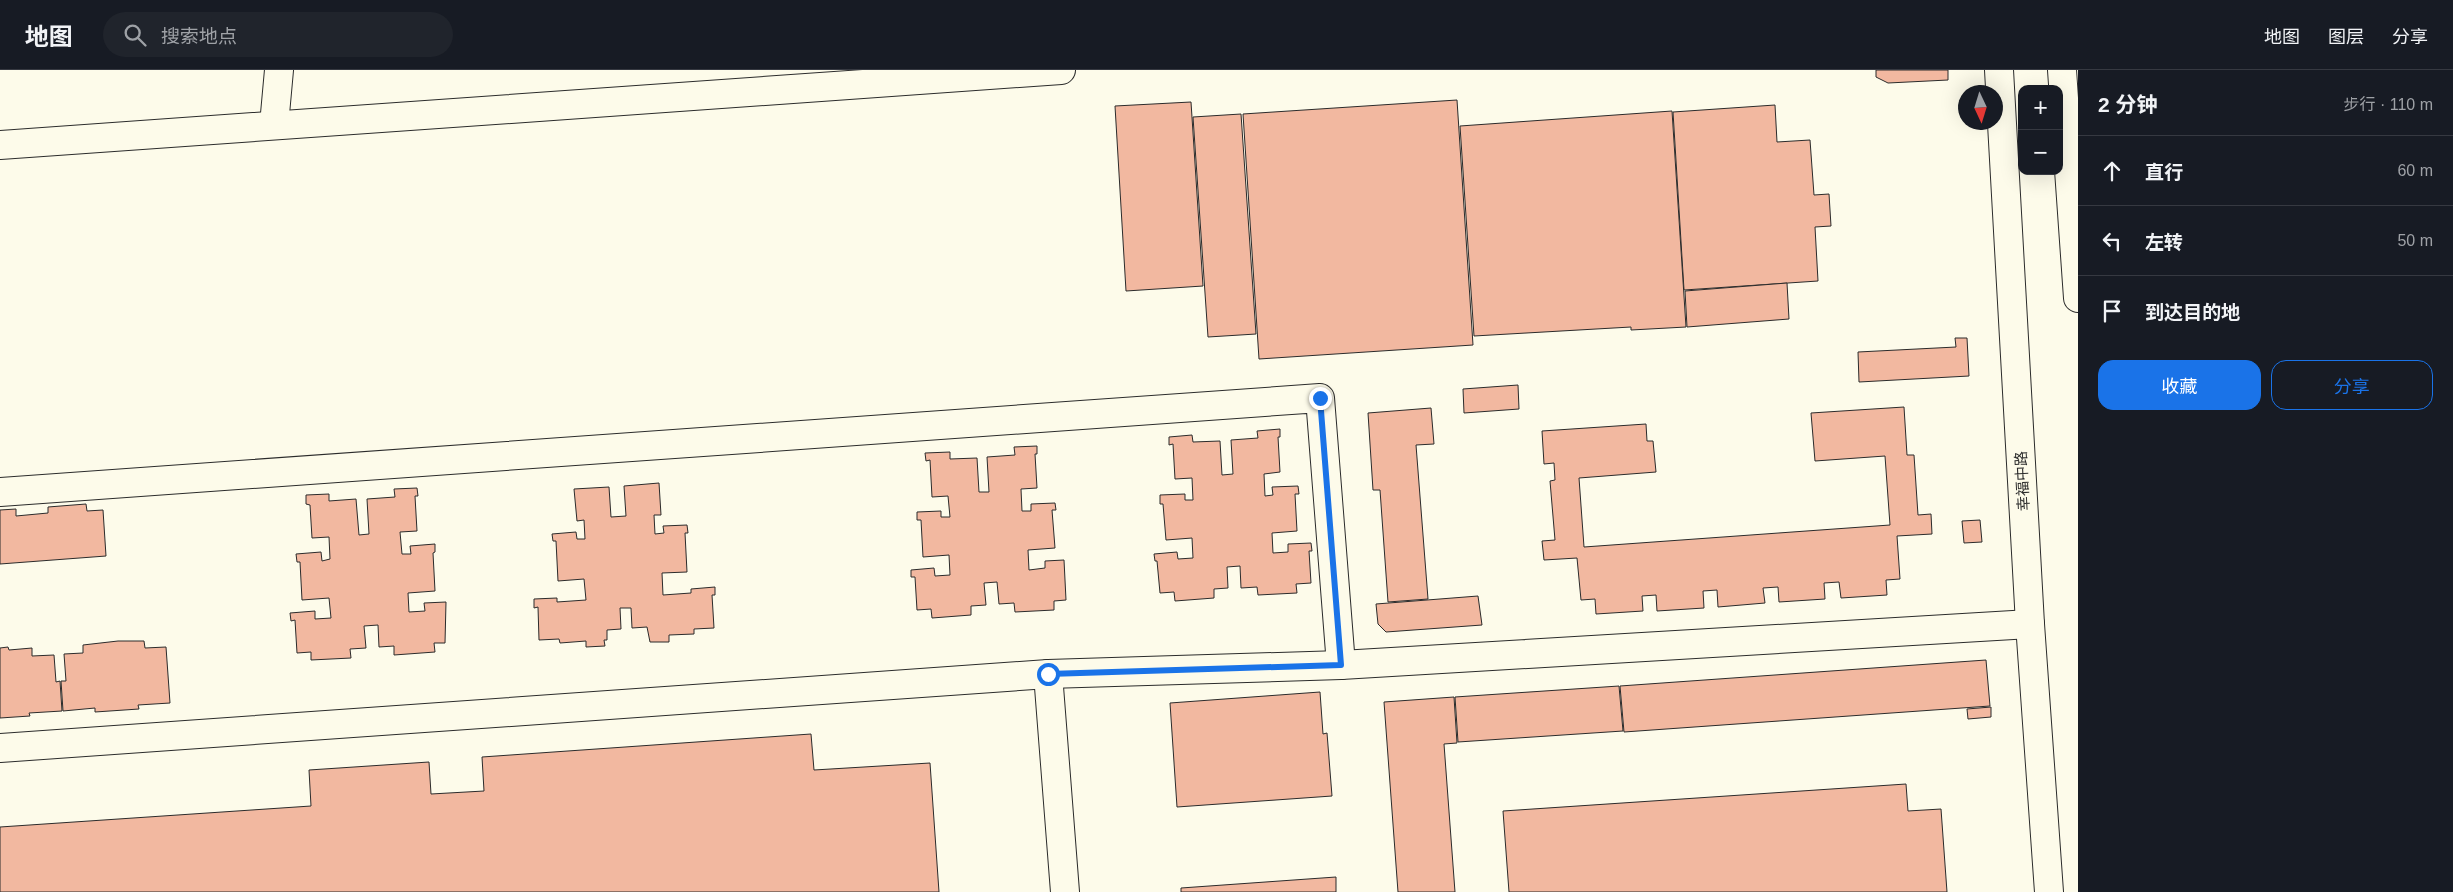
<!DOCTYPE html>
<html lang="zh">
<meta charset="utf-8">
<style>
:root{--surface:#171b24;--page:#20242c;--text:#f1f3f6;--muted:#9ea1a6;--line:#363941;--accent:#1a73e8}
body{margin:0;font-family:Arial,"Noto Sans SC",sans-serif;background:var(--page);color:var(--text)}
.controls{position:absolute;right:15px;top:15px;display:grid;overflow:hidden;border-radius:10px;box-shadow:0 5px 20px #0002}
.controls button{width:45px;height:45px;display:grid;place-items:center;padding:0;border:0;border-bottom:1px solid var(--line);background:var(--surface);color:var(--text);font:25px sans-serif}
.compass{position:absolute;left:1958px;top:15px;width:45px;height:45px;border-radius:50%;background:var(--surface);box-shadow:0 5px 20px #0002;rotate:176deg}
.stop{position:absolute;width:15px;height:15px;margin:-11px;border:4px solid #1a73e8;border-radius:50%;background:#fff}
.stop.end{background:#1a73e8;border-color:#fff;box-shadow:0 1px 5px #0008}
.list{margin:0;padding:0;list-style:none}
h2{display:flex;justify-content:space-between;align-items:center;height:65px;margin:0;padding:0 20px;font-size:21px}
h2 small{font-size:16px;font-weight:400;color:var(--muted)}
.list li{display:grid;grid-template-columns:32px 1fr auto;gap:15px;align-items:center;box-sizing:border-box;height:70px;padding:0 20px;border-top:1px solid var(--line)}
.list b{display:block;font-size:19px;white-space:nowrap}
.list em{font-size:16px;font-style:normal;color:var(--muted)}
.actions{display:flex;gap:10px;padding:15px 20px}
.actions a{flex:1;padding:11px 0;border:1px solid var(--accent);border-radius:15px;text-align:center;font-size:18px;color:var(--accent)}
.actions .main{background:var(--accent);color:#fff}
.icon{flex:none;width:28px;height:28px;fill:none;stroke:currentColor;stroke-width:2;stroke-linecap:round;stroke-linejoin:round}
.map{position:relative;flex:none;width:2078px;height:822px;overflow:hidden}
header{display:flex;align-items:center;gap:30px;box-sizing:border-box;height:70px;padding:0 25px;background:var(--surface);border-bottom:1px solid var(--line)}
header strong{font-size:24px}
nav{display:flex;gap:28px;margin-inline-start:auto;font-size:18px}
.search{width:350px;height:45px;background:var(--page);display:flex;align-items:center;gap:12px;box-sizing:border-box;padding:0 18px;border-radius:28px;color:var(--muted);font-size:19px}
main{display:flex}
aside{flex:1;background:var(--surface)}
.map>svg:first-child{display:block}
.building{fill:#f2b8a0;stroke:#2b2b2b}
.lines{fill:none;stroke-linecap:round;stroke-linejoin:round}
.minor-casing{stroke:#2b2b2b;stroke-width:30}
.major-casing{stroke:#2b2b2b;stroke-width:30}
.minor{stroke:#fdfbea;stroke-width:28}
.major{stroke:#fdfbea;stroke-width:28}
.route{stroke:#1a73e8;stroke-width:6}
.labels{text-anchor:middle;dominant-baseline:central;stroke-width:4;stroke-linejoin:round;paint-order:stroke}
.street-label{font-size:15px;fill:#2b2b2b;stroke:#fdfbea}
</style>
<header>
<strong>地图</strong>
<div class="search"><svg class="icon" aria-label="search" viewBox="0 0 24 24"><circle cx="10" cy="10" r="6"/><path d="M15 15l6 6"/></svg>搜索地点</div>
<nav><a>地图</a><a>图层</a><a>分享</a></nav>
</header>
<main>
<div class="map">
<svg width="2078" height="822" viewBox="0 0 2078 822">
<rect width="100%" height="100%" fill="#fdfbea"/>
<g class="building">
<path d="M1876,0H1948V10L1888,13L1876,7Z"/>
<path d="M1457,30L1473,275L1259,289L1243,44Z"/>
<path d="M1191,32L1203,216L1126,221L1115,36Z"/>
<path d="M1775,35L1777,72L1810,70L1814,125L1829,124L1831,156L1815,157L1818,211L1684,220L1673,42Z"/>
<path d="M1672,41L1686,257L1631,260V257L1474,266L1460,56Z"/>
<path d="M1241,44L1256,264L1208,267L1193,47Z"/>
<path d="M1787,213L1789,249L1687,257L1685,221Z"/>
<path d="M1955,268H1967L1969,306L1859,312L1858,282L1956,277Z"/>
<path d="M1518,315L1519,339L1464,343L1463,319Z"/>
<path d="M1904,337L1907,385H1914L1918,445L1931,444L1932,464L1897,466L1900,509L1886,510L1887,525L1841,528L1839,512L1824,513L1825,529L1779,532L1778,517L1763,518L1765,533L1718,537L1717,520L1703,521L1704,538L1657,541L1656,525L1642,526L1643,541L1596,544L1595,529L1581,530L1577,488L1544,490L1542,471L1555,470L1550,411L1555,410L1554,393L1544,394L1542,361L1646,354L1647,371H1653L1656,402L1579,408L1584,477L1890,455L1885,386L1815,391L1811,343Z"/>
<path d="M1431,338L1434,374L1416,375L1428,529L1388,532L1380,420H1373L1368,343Z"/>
<path d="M1280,359V367H1278L1280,402L1264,404L1265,426L1273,425L1272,417L1298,416L1299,424H1295L1297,461L1272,463L1273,483L1288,482V474L1311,473L1312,481H1309L1311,513L1296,514L1297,523L1258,525L1257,517L1241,518L1240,496L1227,497L1228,518L1214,519V528L1175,531L1174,522L1160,523L1157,491H1155L1154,484L1177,482L1178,489L1193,488L1192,468L1166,470L1163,434H1160V425L1185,424V430H1193L1192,408L1175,409L1173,374L1169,375V367L1192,365L1193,372L1220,371L1222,405L1233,404L1231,370L1258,368L1257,361Z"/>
<path d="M1037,376V384H1035L1037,418L1021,419L1022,441H1031V434L1055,433L1056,440H1052L1055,478L1028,480L1029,500L1045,498V491L1064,490L1066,530L1054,531V540L1015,542L1014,533L999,534L997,512L984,513L986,535L971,536V545L932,548L931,539L917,540L915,507H911V500L934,498L935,506L950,505L949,485L923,487L921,450H917V442L941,441V447H950L948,426L932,427L930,390L926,391L925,383L950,382V389L977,388L979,422H989L987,387L1015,385L1014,377Z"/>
<path d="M659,413L661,445H654L655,464L664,463L663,456L687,455L688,463H685L687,502L662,503L663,525L691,523V519L715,517V525H712L714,558L694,559V564L669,565V572H650L647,557L632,558L631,538H620L621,559L607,560V570H604L605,576L586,577V571L560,573L559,569L539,570L538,537L534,538V529L557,528V532L586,530L584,509L558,511L556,471H553L552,464L576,462L577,469H585L584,450L577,451L574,419L609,417L611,447L626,446L624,416Z"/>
<path d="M417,418L418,426H415L417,461L400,462L402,484H411L410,476L435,474V482L433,483L435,521L408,523L409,542L425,541L424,533L446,532L445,573H434L435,582L394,585V576L379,577L378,555L364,556L366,578L350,579L351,588L311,590V582L297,583L295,550L291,551L290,543L315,541V549L331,548L329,528L302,530L300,492H297L296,484L321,482L322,491L330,489L329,467L312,468L310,435L306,434V425L329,424V431L356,429L359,465L369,464L367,429L395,427L394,419Z"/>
<path d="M86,434L87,441L103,440L106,486L0,494V440L16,439V446L48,443V437Z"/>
<path d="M1980,450L1982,472L1964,473L1962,451Z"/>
<path d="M1478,526L1482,555L1386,562L1378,554L1376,534Z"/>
<path d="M118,571H144L145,578L166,577L170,633L138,635L139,639L95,642V638L63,641L61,611H66L64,584L83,583V575Z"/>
<path d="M8,577L9,580L32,578V586L54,585L56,612L60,611L62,641L29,643L30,646L0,648V578Z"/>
<path d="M1986,590L1990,636L1624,662L1620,616Z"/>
<path d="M1619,616L1623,661L1458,672L1455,627Z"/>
<path d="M1320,622L1323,664L1327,663L1332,726L1177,737L1170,633Z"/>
<path d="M1454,627L1457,673L1444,674L1455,822H1398L1384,632Z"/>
<path d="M1991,637V647L1968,649L1967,639Z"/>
<path d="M811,664L814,700L930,693L939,822H0V757L311,736L309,700L429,692L431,724L484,721L482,687Z"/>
<path d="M1906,714L1908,741L1941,739L1947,822H1509L1503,741Z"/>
<path d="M1336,807V822H1181V818Z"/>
</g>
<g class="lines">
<defs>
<g id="minor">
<path d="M274,55L279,0"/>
<path d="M0,75L1061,0"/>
<path d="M0,422L1320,328L1341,595"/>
<path d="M1048,604L1065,822"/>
<path d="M0,678L1048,604L1341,595L2030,554"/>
</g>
<g id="major">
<path d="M1999,0L2030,554L2049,822"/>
<path d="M2062,0L2078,228"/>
</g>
</defs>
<use href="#minor" class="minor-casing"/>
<use href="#major" class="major-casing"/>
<use href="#minor" class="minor"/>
<use href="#major" class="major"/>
</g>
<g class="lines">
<path class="route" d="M1048,604L1341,595L1320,328"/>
</g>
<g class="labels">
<g class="street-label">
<text transform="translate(2022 411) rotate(-93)">幸福中路</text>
</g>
</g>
</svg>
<div class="controls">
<button>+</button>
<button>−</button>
</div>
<svg class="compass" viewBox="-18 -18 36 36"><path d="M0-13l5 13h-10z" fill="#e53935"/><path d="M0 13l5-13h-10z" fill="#9ea1a6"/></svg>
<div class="stop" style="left:1048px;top:604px"></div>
<div class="stop end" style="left:1320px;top:328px"></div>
</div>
<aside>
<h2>2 分钟<small>步行 · 110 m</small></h2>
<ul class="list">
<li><svg class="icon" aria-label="ahead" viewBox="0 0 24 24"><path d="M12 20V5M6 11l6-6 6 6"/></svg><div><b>直行</b></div><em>60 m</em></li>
<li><svg class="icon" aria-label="left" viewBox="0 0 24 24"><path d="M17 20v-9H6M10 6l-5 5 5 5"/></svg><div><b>左转</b></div><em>50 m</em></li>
<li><svg class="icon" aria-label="arrive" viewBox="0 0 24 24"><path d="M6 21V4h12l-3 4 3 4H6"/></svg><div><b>到达目的地</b></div></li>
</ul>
<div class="actions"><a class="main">收藏</a><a>分享</a></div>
</aside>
</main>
